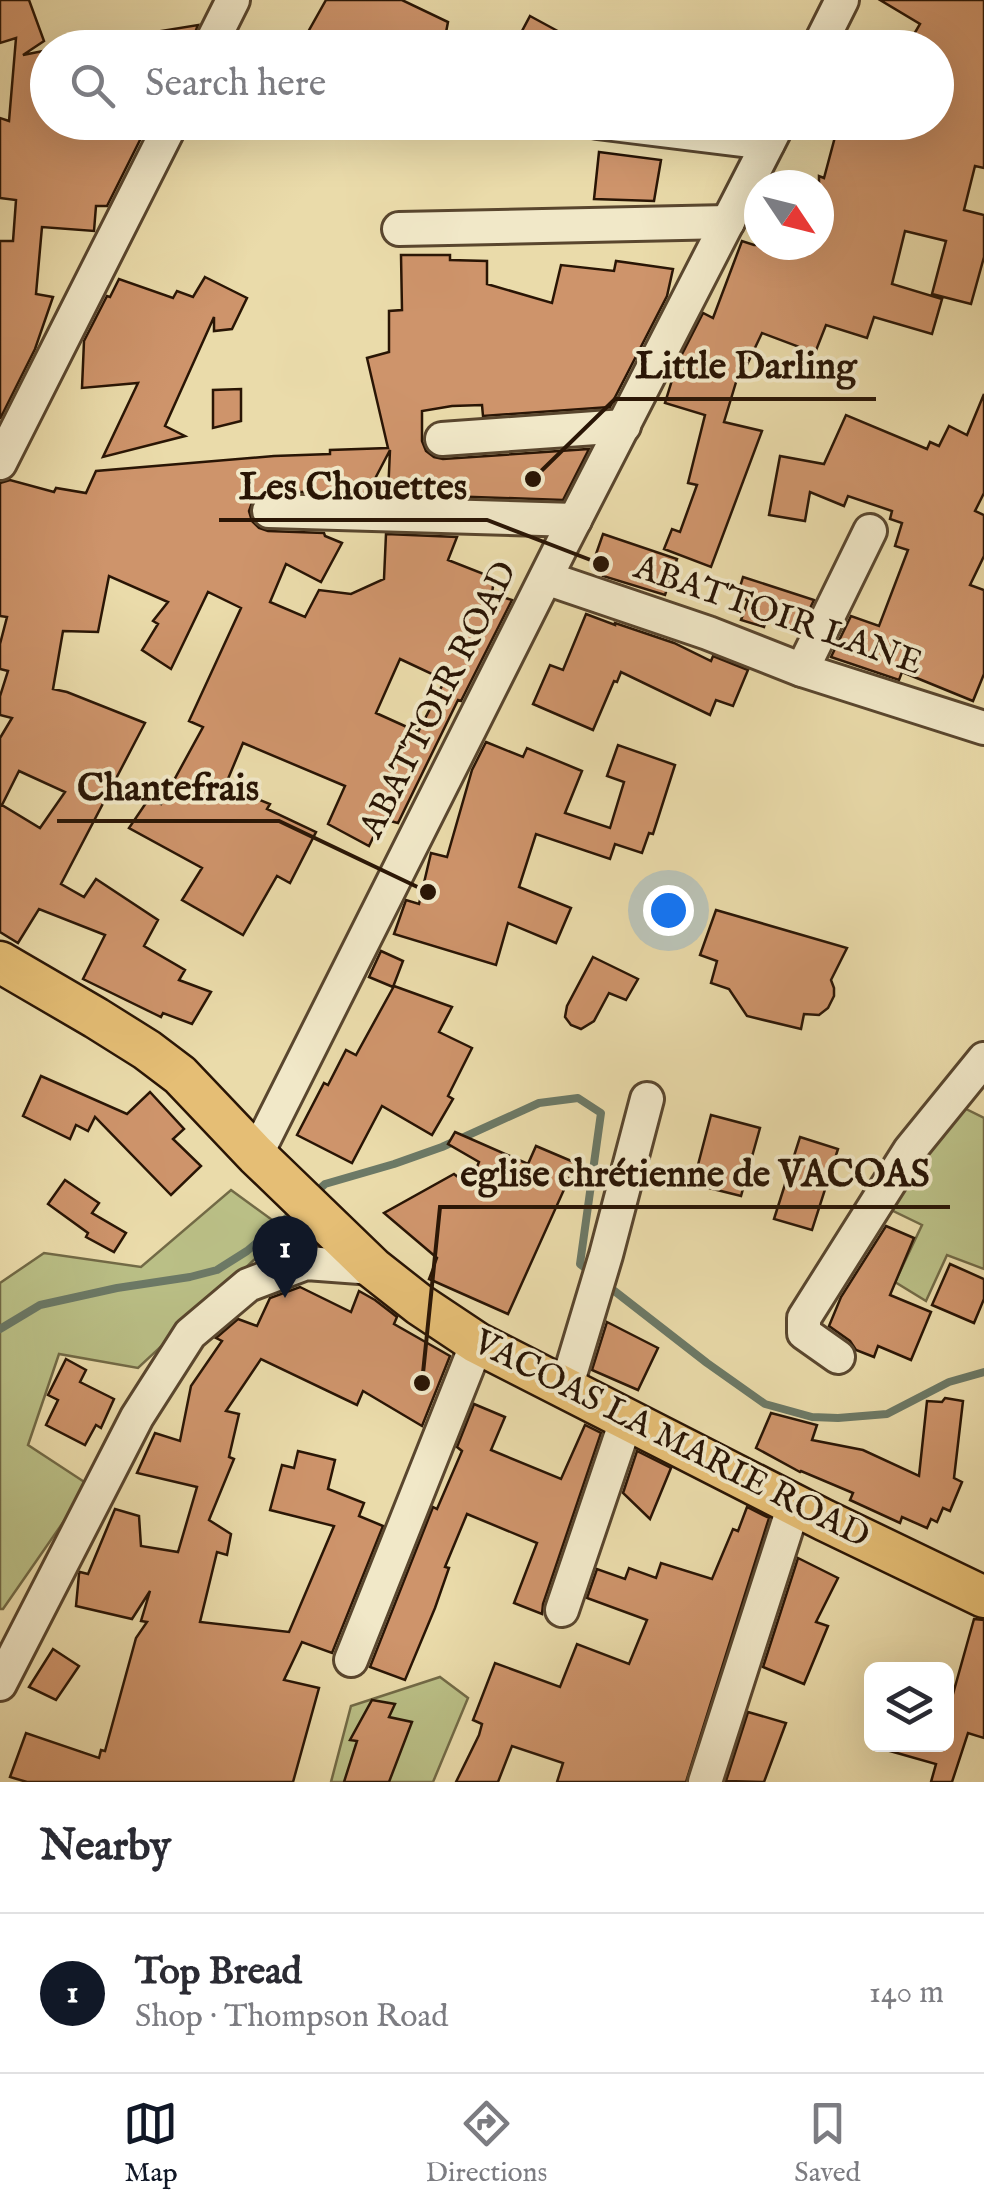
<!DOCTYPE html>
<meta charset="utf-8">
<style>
:root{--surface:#fff;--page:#f7f7f7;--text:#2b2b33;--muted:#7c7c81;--line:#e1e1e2;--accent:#111827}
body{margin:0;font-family:"IM FELL English",serif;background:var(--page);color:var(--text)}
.controls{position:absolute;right:30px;bottom:30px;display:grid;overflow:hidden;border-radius:15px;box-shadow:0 10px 40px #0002}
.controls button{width:90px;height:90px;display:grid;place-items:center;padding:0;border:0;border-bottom:2px solid var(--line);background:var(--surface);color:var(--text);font:50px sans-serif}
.compass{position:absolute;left:744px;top:170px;width:90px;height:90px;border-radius:50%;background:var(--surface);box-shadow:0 10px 40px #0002;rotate:125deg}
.you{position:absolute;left:668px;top:910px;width:35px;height:35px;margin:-25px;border:8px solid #fff;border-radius:50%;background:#1a73e8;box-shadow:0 0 0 15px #1a73e833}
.badge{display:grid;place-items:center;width:65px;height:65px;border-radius:50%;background:var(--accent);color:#fff;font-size:32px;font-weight:700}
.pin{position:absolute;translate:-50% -82px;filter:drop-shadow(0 2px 5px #0008)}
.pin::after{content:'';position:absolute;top:52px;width:35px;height:30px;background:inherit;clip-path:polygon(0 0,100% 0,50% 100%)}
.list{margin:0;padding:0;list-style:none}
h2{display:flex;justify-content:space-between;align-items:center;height:130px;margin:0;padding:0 40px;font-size:42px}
h2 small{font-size:32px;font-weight:400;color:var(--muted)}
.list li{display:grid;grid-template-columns:65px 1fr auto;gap:30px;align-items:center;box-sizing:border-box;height:160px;padding:0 40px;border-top:2px solid var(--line)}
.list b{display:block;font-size:38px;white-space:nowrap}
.list p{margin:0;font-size:32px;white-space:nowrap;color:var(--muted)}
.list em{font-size:32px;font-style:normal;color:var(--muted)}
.icon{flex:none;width:55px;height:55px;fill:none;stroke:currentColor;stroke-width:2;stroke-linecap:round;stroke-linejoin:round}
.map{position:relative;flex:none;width:984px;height:1782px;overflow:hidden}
.search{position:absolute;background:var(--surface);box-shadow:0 10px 40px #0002;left:30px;right:30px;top:30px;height:110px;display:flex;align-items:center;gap:25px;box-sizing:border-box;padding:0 35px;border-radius:55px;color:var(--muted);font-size:38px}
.sheet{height:290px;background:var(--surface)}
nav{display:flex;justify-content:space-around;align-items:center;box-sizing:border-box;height:140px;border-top:2px solid var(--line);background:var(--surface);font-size:28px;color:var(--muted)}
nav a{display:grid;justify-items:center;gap:5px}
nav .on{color:var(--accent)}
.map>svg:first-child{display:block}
.green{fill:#babf86;stroke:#726a46;stroke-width:2.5}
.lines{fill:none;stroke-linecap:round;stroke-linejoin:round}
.stream{stroke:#6c7966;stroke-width:8}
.building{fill:#ce946b;stroke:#291505;stroke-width:2.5;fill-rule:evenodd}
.minor-casing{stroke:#59462e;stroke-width:38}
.major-casing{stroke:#291505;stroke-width:45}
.minor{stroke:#f1e8c8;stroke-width:32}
.major{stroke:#e5be75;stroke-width:40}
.labels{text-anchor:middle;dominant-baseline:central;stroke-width:8;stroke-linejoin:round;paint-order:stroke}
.street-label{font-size:35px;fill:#291505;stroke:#f1e8c8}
.leader{fill:none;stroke:#291505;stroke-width:4}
.callout-dot{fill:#291505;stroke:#f1e8c8;stroke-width:4}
.callout-label{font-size:38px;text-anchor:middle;font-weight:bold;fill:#291505;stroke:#f1e8c8;stroke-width:8;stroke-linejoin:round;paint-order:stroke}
</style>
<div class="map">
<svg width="984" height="1782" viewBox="0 0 984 1782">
<rect width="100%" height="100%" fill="#eadbaa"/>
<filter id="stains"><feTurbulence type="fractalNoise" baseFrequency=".002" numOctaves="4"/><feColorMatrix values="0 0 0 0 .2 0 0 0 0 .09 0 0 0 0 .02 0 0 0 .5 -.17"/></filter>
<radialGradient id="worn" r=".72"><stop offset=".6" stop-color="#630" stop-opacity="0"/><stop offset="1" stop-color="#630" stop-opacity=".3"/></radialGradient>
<g class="green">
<path d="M958,1105L984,1118V1269L947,1255L926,1301L895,1282L922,1225L883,1206Z"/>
<path d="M231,1190L286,1230L138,1368L59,1354L28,1445L89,1485L3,1609H0V1283L44,1253L141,1267Z"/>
<path d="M440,1677L468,1698L433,1782H331L351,1706Z"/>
</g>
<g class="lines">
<g class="stream">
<path d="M313,1195L325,1184L394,1164L442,1147L539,1103L578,1098L601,1113L580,1264L593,1274"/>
<path d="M608,1286L707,1363L765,1404L812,1417L838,1418L887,1414L949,1382L984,1372"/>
<path d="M0,1329L40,1305L117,1288L190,1277L217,1270L247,1251L295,1211"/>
</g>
</g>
<g class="building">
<path d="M0,0H29L44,41L23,55L48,50V122H149L107,206H96L94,231L42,227L36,294L53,297L35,349L0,419V241H13L16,200L0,198V118L9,121L16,38L0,43Z"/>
<path d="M326,0H402L448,22L443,48H299Z"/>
<path d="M880,0H984V168L975,166L964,210L984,215V257L971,304L932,294L946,241L905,231L892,284L942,299L932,334L874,317L867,338L826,325L815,353L762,333L744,371L740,369L724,422L762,431L711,567L664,549L672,529L680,532L697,485L688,483L705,415L665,403L677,364L703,313L713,318L742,241L754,245H819V176L824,178L839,122H936V48H906L920,24Z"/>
<path d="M530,16L589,48H513Z"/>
<path d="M198,25L189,48H125L124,37Z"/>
<path d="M599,152L661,160L654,201L594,199Z"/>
<path d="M401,255H450V260L487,261V284L552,303L561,265L614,271L616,261L673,269L667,296L610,407L483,416L482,405L452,406L422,411V441L426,451L434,457L443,459L589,449L563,500L388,494L390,450L367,494L270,491L260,493L253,500L249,511L252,521L259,528L268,531L324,533L325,536L342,543L321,582L286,564L270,602L305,617L319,590L351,594L384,579L386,534L457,537L448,560L494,578L492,594L512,600L461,701L458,700L398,823L382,819L369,846L328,824L345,786L243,743L225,786L270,804L267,809L316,832L290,883L277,876L243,935L182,900L202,868L129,828L150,797L161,804L203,727L189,721L241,608L208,592L171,669L142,650L158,624L153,621L168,602L109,576L98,632L63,631L53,689L67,692L145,723L61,884L84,897L96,879L158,920L144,946L185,970L179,980L211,992L192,1024L163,1013L161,1017L83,979L105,935L39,909L18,943L0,932V738L12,718L0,715V696L8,671L0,669V644L7,617L0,616V483L10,480L54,492L56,488L86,493L96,471L274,456L330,454V450L388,448L367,358L389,352V311L402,310ZM400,659L445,680L418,732L376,713ZM19,771L65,792L40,828L2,805Z"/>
<path d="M205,277L247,298L232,329L214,331V317L165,426L185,436L103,457L138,383L82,388L84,341L107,296L110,297L119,279L173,298L177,291L193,297Z"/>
<path d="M241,389V421L213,428V390Z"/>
<path d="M984,394V493L975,511L984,515V556L970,585L984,590V674L973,701L902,672L899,680L831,657L851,616L879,626L908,550L895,546L902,523L890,519L892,511L848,496L844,506L810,492L805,521L769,515L780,456L824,464L846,415L927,449L930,442L939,446L949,426L967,435Z"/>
<path d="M603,534L677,559L665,595L603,576L608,561L595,557Z"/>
<path d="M743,577L814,600L799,631L766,620L764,627L741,620L748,600L737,597Z"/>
<path d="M586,614L615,625V623L674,643L711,661L713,656L748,670L733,706L716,700L710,715L621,672L617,682L614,681L593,730L533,704L550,665L563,670Z"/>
<path d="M486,742L523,757L527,748L582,771L565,813L610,828L624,782L607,776L618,745L675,765L653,834L649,833L642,853L615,844L610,859L536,834L519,887L571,908L556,943L508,923L496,965L394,934L406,900L419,904L431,853L447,857L472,770Z"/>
<path d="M716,910L847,948L831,980L834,988V996L828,1008L819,1015L804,1014L801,1029L747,1016L729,989L711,983L717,961L700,955Z"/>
<path d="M381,951L403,961L393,987L369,977Z"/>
<path d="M593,957L638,979L626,1000L609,993L594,1021L581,1029L571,1025L565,1017L567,1006Z"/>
<path d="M394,986L452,1007L439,1032L472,1048L448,1096L453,1099L432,1135L382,1106L352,1163L297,1135L324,1083L328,1085L346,1050L356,1055Z"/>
<path d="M41,1076L127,1114L150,1092L184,1129L173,1139L201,1166L171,1195L95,1117L88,1131L76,1125L70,1139L23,1116Z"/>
<path d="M711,1115L760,1128L741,1196L693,1184Z"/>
<path d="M455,1132L528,1164L536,1146L576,1163L508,1314L429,1279L437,1258L384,1213L454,1174L469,1186L479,1162L448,1144Z"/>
<path d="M800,1137L838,1149L812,1230L774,1219Z"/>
<path d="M65,1180L99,1203L92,1213L126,1233L114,1252L86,1237L88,1233L48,1204Z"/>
<path d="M886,1226L914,1238L890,1295L931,1312L911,1360L878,1346L874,1357L856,1350L850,1341L829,1326L841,1297Z"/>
<path d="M950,1264L984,1279V1299L974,1323L932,1305Z"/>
<path d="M300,1287L351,1312L359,1291L375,1300L397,1317L394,1324L450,1356L422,1426L363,1391L357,1405L261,1359L226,1411L239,1414L229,1457L234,1459L209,1520L231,1534L227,1555L217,1552L200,1622L289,1632L334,1526L270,1510L282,1465L294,1468L298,1451L335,1460L328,1489L364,1503L359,1516L383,1526L332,1653L302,1642L284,1680L319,1688L293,1782H27L10,1777L26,1733L99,1758L101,1750L105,1751L136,1638L147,1622L141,1621L150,1591L132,1619L76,1606L79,1574L80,1572L88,1574L115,1509L139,1516L141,1546L178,1552L197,1487L137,1473L155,1433L180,1441L191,1386L222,1341L216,1338L238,1319L257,1326L270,1298Z"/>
<path d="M607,1322L658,1348L638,1390L592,1370Z"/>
<path d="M66,1359L86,1370L80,1382L114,1399L101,1428L96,1425L85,1445L46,1425L58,1400L48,1395Z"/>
<path d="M945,1398L963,1401L954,1478L962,1482L950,1511L943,1508L937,1522L931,1519L927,1528L902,1517L900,1523L850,1500L853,1493L801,1471L800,1472L756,1448L771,1413L817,1425L812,1440L863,1450L919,1476L927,1401L942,1402Z"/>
<path d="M474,1404L505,1417L491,1450L561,1479L585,1425L601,1433L543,1604L542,1614L514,1603L537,1543L467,1514L445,1567L449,1568L435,1608L405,1680L370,1667L433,1507L437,1509L462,1451L457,1447Z"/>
<path d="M637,1451L671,1468L650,1519L623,1493Z"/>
<path d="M747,1507L769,1518L686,1782H557L563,1763L512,1746L498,1782H456L479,1735L482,1724L473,1720L495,1663L560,1687L577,1644L629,1664L647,1620L587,1598L597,1569L625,1579L629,1568L656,1578L661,1563L712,1579L733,1529L738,1531Z"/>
<path d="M798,1558L838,1578L816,1622L828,1626L804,1684L763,1667Z"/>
<path d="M974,1619L984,1620V1738L968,1733L952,1782H931L936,1764L890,1751L891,1744H946V1699L951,1701Z"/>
<path d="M53,1649L79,1666L56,1700L29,1687Z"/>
<path d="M372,1700L395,1704L389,1717L412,1722L389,1782H344L357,1741L350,1740Z"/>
<path d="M748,1712L786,1723L764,1782L726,1781Z"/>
</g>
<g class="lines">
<defs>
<g id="minor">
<path d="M209,48L233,0"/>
<path d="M818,48L842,0"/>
<path d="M597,122L768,143"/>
<path d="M399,229L728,222"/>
<path d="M442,439L624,426"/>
<path d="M0,463L172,122"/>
<path d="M269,511L575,520"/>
<path d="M546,578L708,633L802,670L984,728"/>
<path d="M802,670L870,531"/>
<path d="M256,1155L562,545L779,122"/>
<path d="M838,1357L804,1333V1318L910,1150L984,1059"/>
<path d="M566,1388L606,1255L647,1099"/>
<path d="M562,1610L627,1418"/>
<path d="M351,1660L477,1343"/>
<path d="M0,1684L137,1417L190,1334L248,1285L306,1263L373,1268"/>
<path d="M705,1782L794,1505"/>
</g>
<path id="major" d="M0,962L96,1018L147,1050L180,1075L256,1155L373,1268L420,1305L477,1343L824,1520L984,1597"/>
</defs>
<use href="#minor" class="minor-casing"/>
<use href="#major" class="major-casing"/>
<use href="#minor" class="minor"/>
<use href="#major" class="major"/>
</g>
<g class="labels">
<g class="street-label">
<text transform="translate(778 616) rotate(19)">ABATTOIR LANE</text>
<text transform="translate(439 700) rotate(-63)">ABATTOIR ROAD</text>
<text transform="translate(671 1440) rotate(27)">VACOAS LA MARIE ROAD</text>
</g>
</g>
<path class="leader" d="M533 479L615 399H876M601 564L487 520H219M428 892L279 821H57M422 1383L440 1207H950"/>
<g class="callout-dot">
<circle cx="533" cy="479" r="10"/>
<circle cx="601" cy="564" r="10"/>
<circle cx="428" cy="892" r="10"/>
<circle cx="422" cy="1383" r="10"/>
</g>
<g class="callout-label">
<text x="746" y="378">Little Darling</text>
<text x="353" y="499">Les Chouettes</text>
<text x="168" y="800">Chantefrais</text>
<text x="695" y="1186">eglise chrétienne de VACOAS</text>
</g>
<rect width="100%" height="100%" filter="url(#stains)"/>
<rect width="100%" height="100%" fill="url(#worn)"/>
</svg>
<div class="controls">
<button><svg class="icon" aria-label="layers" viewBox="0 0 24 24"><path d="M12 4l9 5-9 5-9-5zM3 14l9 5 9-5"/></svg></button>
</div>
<svg class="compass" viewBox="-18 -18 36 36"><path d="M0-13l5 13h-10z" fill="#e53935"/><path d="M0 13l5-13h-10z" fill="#7c7c81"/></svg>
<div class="you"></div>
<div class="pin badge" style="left:285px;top:1298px">1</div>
<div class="search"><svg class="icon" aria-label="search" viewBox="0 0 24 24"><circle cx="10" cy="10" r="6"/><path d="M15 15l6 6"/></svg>Search here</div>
</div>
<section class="sheet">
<h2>Nearby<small></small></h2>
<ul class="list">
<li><span class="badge">1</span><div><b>Top Bread</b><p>Shop · Thompson Road</p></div><em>140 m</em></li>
</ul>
</section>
<nav>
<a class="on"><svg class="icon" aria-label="map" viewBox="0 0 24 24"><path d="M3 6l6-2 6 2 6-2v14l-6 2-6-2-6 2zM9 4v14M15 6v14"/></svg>Map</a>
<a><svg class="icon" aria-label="directions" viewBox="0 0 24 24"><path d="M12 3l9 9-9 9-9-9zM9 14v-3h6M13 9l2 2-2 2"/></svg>Directions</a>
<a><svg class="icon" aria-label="saved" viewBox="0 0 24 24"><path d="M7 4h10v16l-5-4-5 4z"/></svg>Saved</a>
</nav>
